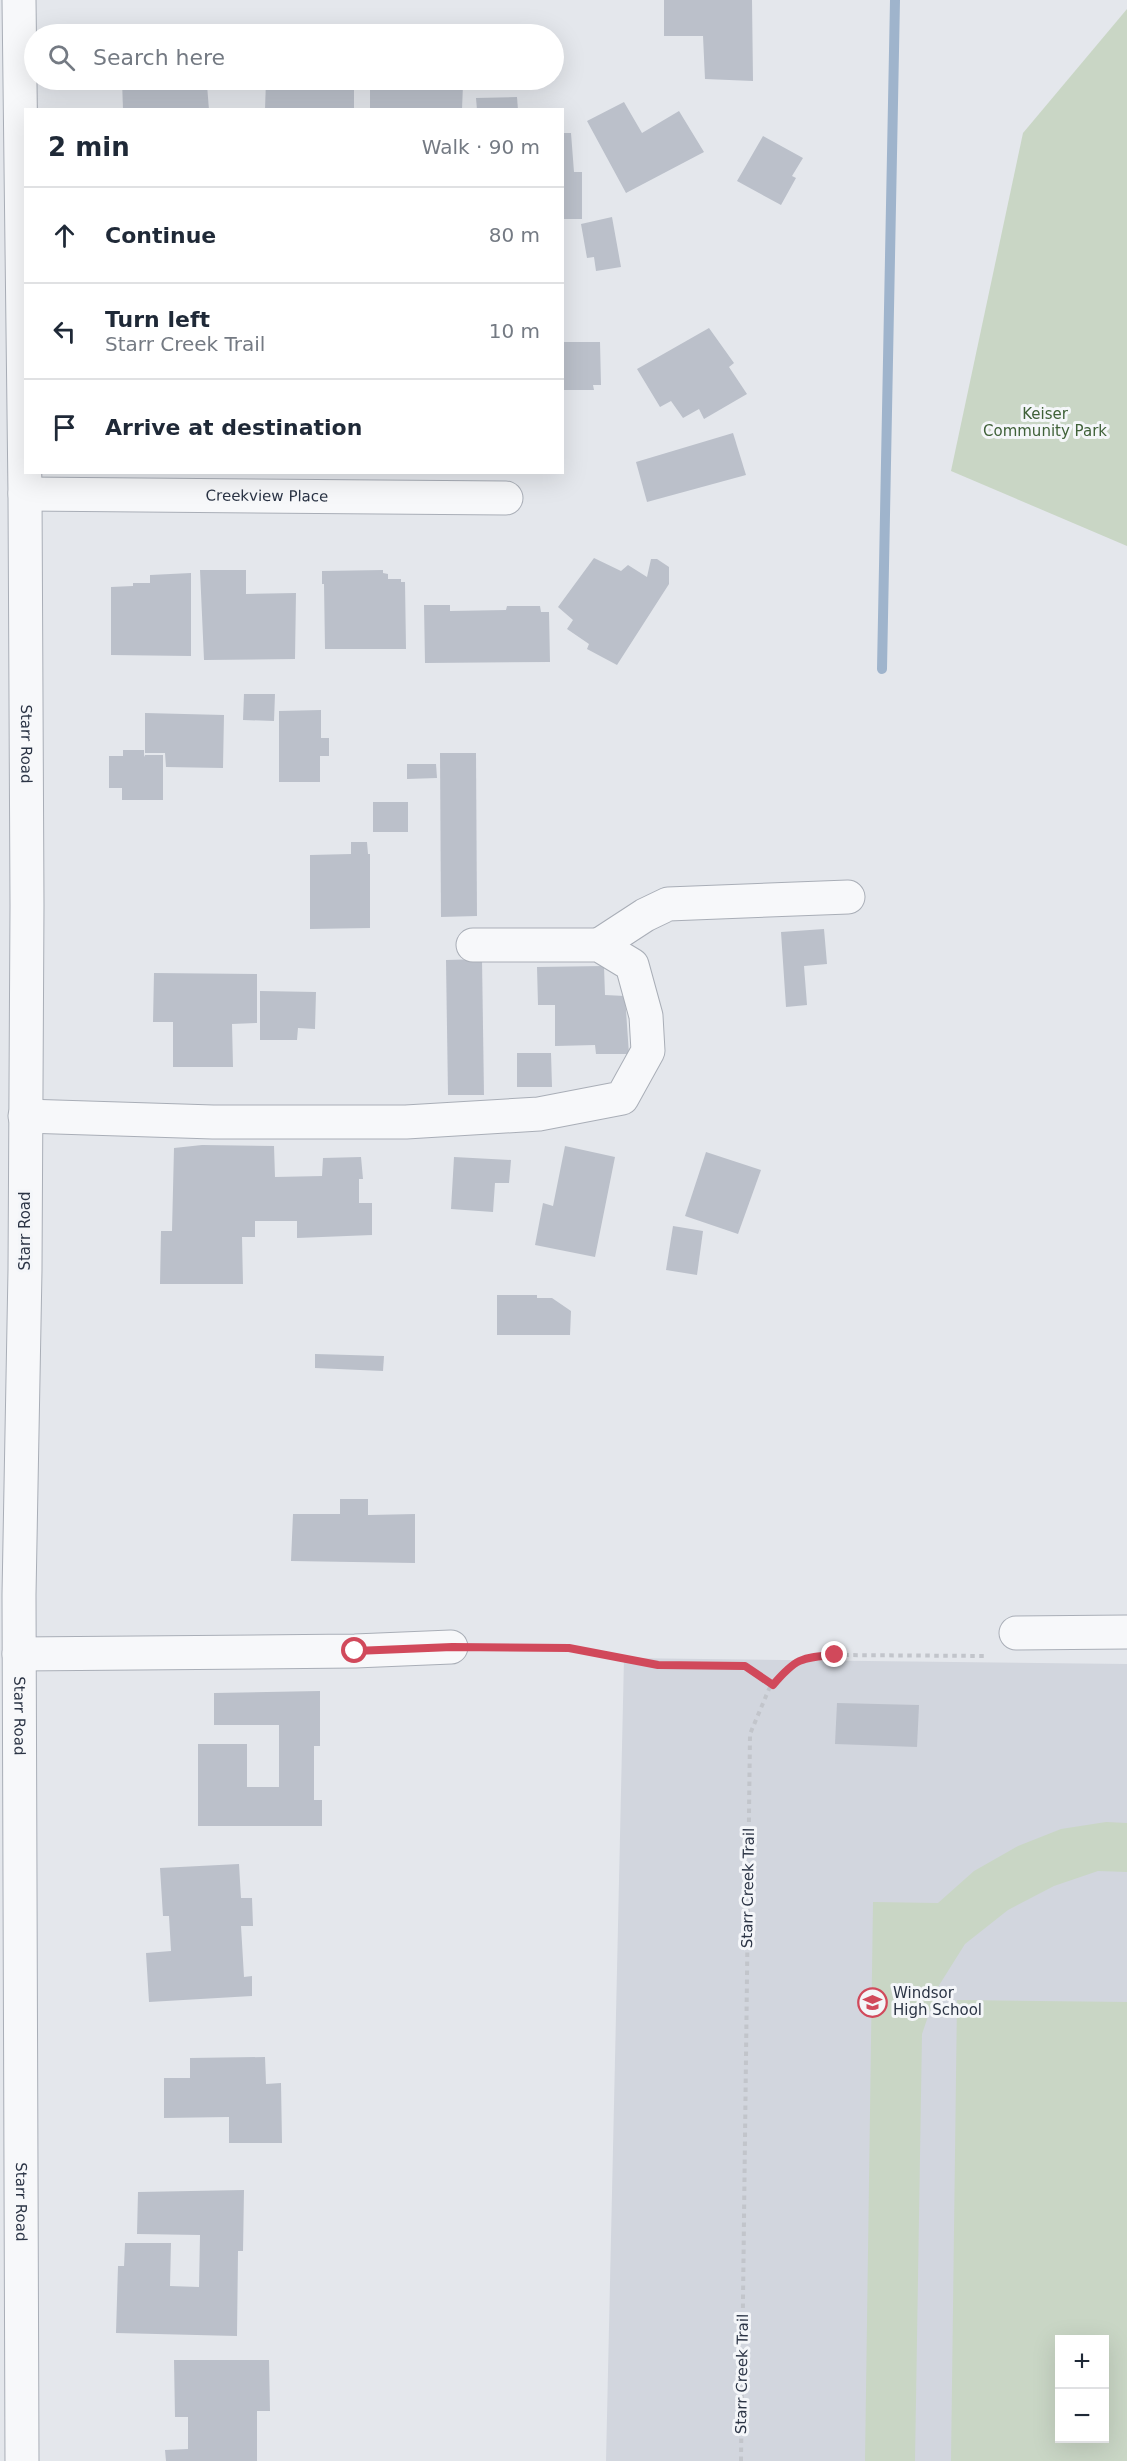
<!DOCTYPE html>
<meta charset="utf-8">
<style>
:root{--surface:#fff;--page:#f6f6f7;--text:#1f2937;--muted:#747a83;--line:#e0e1e3}
body{margin:0;font-family:"DejaVu Sans",sans-serif;background:var(--page);color:var(--text)}
.controls{position:absolute;right:18px;bottom:18px;display:grid;overflow:hidden;border-radius:0px;box-shadow:0 6px 24px #0002}
.controls button{width:54px;height:54px;display:grid;place-items:center;padding:0;border:0;border-bottom:2px solid var(--line);background:var(--surface);color:var(--text);font:30px sans-serif}
.stop{position:absolute;width:18px;height:18px;margin:-14px;border:4px solid #d1495b;border-radius:50%;background:#fff}
.stop.end{background:#d1495b;border-color:#fff;box-shadow:0 2px 6px #0008}
.list{margin:0;padding:0;list-style:none}
h2{display:flex;justify-content:space-between;align-items:center;height:78px;margin:0;padding:0 24px;font-size:26px}
h2 small{font-size:20px;font-weight:400;color:var(--muted)}
.list li{display:grid;grid-template-columns:39px 1fr auto;gap:18px;align-items:center;box-sizing:border-box;height:96px;padding:0 24px;border-top:2px solid var(--line)}
.list b{display:block;font-size:22px;white-space:nowrap}
.list p{margin:0;font-size:20px;white-space:nowrap;color:var(--muted)}
.list em{font-size:20px;font-style:normal;color:var(--muted)}
.icon{flex:none;width:33px;height:33px;fill:none;stroke:currentColor;stroke-width:2;stroke-linecap:round;stroke-linejoin:round}
.map{position:relative;flex:none;width:1127px;height:2461px;overflow:hidden}
.search{position:absolute;background:var(--surface);box-shadow:0 6px 24px #0002;left:24px;top:24px;width:540px;height:66px;display:flex;align-items:center;gap:15px;box-sizing:border-box;padding:0 21px;border-radius:33px;color:var(--muted);font-size:22px}
.panel{position:absolute;background:var(--surface);box-shadow:0 6px 24px #0002;left:24px;top:108px;width:540px;height:366px;border-radius:0px}
.map>svg:first-child{display:block}
.built{fill:#d2d6de;fill-rule:evenodd}
.park{fill:#c9d6c5;fill-rule:evenodd}
.lines{fill:none;stroke-linecap:round;stroke-linejoin:round}
.stream{stroke:#9fb4cc;stroke-width:10}
.building{fill:#bbc0ca}
.minor-casing{stroke:#a9aeb7;stroke-width:35}
.path{stroke:#c2c5cb;stroke-width:4;stroke-dasharray:4.5 4.5;stroke-linecap:butt}
.minor{stroke:#f7f8fa;stroke-width:33}
.route{stroke:#d1495b;stroke-width:8}
.labels{text-anchor:middle;dominant-baseline:central;stroke-width:6;stroke-linejoin:round;paint-order:stroke}
.park-label{font-size:15px;fill:#3f6138;stroke:#f4f6f9}
.street-label{font-size:15px;fill:#2b3445;stroke:#f4f6f9}
.poi-label{font-size:15px;fill:#2b3445;stroke:#f4f6f9;text-anchor:start}
</style>
<div class="map">
<svg width="1127" height="2461" viewBox="0 0 1127 2461">
<rect width="100%" height="100%" fill="#e4e7ec"/>
<path class="built" d="M624,1658L1127,1664V2461H606ZM1060,2340H1104V2438H1060Z"/>
<g class="park">
<path d="M1127,9V546L951,471L1023,133Z"/>
<path d="M1106,1822L1127,1823V1872L1098,1871L1054,1886L1008,1910L965,1944L938,1987L922,2034L915,2461H865L873,1902L938,1903L974,1871L1018,1846L1061,1829Z"/>
<path d="M957,2000L1127,2002V2461H951ZM1060,2340H1104V2438H1060Z"/>
</g>
<g class="lines">
<path class="stream" d="M882,669L895,0"/>
</g>
<g class="building">
<path d="M664,0H752L753,81L705,79L703,36H664Z"/>
<path d="M122,80H162L163,83L207,85L209,110H123Z"/>
<path d="M266,80L354,82V110H265Z"/>
<path d="M370,80H411L412,84H463L462,110H370Z"/>
<path d="M517,97L518,110H477L476,98Z"/>
<path d="M624,102L642,133L679,111L704,152L626,193L587,121Z"/>
<path d="M562,133H571L574,172H582V219H562Z"/>
<path d="M763,136L803,158L792,176L796,178L781,205L737,181Z"/>
<path d="M612,217L621,267L596,271L594,257L587,258L581,224Z"/>
<path d="M709,328L734,363L729,367L747,394L704,419L699,409L683,418L671,401L660,407L637,369Z"/>
<path d="M562,342H600L601,385H593L594,390H562Z"/>
<path d="M733,433L746,475L647,502L636,462Z"/>
<path d="M594,558L621,571L628,565L647,577L651,559H657L669,567V584L617,665L587,649L589,644L567,629L573,620L558,607Z"/>
<path d="M200,570H246V594L296,593L295,659L204,660Z"/>
<path d="M383,570V573L388,574V579H401V582H405L406,649H325L324,584H322V571Z"/>
<path d="M191,573V656L111,655V587L133,586V583H150V575Z"/>
<path d="M424,605H450V611L506,610L507,606H540L541,612H549L550,662L425,663Z"/>
<path d="M244,694H275L274,721L243,720Z"/>
<path d="M321,710V738H329V756H320V782H279V711Z"/>
<path d="M145,713L224,715L223,768L166,767L165,753H145Z"/>
<path d="M123,750H144V757L145,755H163V800H122V788H109V756H123Z"/>
<path d="M440,753H476L477,916L441,917Z"/>
<path d="M407,764H436L437,778L407,779Z"/>
<rect x="373" y="802" width="35" height="30"/>
<path d="M351,842H367L368,854H370V928L310,929V855L351,854Z"/>
<path d="M824,929L827,964L804,966L807,1005L786,1007L781,932Z"/>
<path d="M482,959L484,1095H448L446,960Z"/>
<path d="M604,966L605,995L625,996L629,1054H596L595,1045L555,1046V1005H538L537,967Z"/>
<path d="M154,973L257,974V1023L232,1024L233,1067H173V1022H153Z"/>
<path d="M260,991L316,992L315,1029L298,1028L297,1040H260Z"/>
<path d="M517,1053H551L552,1087H517Z"/>
<path d="M202,1145L274,1146L275,1177L322,1176L323,1158L361,1157L363,1179H359V1203H372V1235L297,1238V1221H255V1237H242L243,1284H160L161,1231H172L174,1148Z"/>
<path d="M565,1146L615,1157L595,1257L535,1245L543,1203L553,1206Z"/>
<path d="M706,1152L761,1170L738,1234L685,1216Z"/>
<path d="M454,1157L511,1160L509,1183H495L493,1212L451,1209Z"/>
<path d="M673,1226L703,1231L697,1275L666,1270Z"/>
<path d="M497,1295H537V1298H552L571,1311L570,1335H497Z"/>
<path d="M315,1354L384,1356L383,1371L315,1368Z"/>
<path d="M340,1499H368V1515L415,1514V1563L291,1561L293,1514H340Z"/>
<path d="M320,1691V1746H314V1800H322V1826H198V1744H247V1787H279V1725H214V1693Z"/>
<path d="M837,1703L919,1705L917,1747L835,1744Z"/>
<path d="M239,1864L241,1898H252L253,1926H241L244,1977L252,1976V1996L149,2002L146,1953L171,1951L169,1916H163L160,1868Z"/>
<path d="M265,2057L266,2084L281,2083L282,2143H229V2117L164,2118V2078H190V2058Z"/>
<path d="M244,2190L243,2251H238L237,2336L116,2333L118,2266H124L125,2243H171L170,2286L199,2287L200,2235L137,2234L138,2192Z"/>
<path d="M174,2360H269L270,2411H257V2461H166L165,2450L188,2449V2417H175Z"/>
</g>
<g class="lines">
<defs>
<g id="minor">
<path id="s1" d="M19,0L25,494L27,905L25,1270L19,1595L22,2461"/>
<path id="s2" d="M25,494L506,498"/>
<path d="M599,945L645,915L668,904L848,897"/>
<path d="M25,1116L213,1122H406L539,1114L622,1098L648,1051L646,1016L632,965L599,945H473"/>
<path d="M1016,1633L1127,1632"/>
<path d="M19,1654L355,1651L451,1647"/>
</g>
</defs>
<use href="#minor" class="minor-casing"/>
<g class="path">
<path d="M485,1647L569,1648L658,1665L745,1666L773,1685"/>
<path d="M741,2461L750,1734L769,1689L791,1664L807,1657L835,1655L988,1656"/>
</g>
<use href="#minor" class="minor"/>
</g>
<g class="lines">
<path class="route" d="M355,1651L452,1647L569,1648L658,1665L745,1666L773,1685C795,1659 801,1657 835,1655"/>
</g>
<defs>
<symbol id="school-ring" viewBox="-11 -11 22 22"><circle r="9.5" fill="#f4f6f9" stroke="#d1495b" stroke-width="1.5"/><path d="M0-5L7-2L0 1L-7-2ZM-4 1L0 2.5L4 1V4Q0 6-4 4Z" fill="#d1495b"/></symbol>
</defs>
<g fill-rule="evenodd">
<use href="#school-ring" x="856" y="1986" width="33" height="33"/>
</g>
<g class="labels">
<g class="park-label">
<text x="1045" y="414">Keiser<tspan x="1045" dy="17">Community Park</tspan></text>
</g>
<g class="street-label">
<text stroke="none"><textPath href="#s2" startOffset="242">Creekview Place</textPath></text>
<text stroke="none"><textPath href="#s1" startOffset="744">Starr Road</textPath></text>
<text transform="translate(25 1231) rotate(-90)">Starr Road</text>
<text stroke="none"><textPath href="#s1" startOffset="1716">Starr Road</textPath></text>
<text transform="translate(748 1888) rotate(-89)">Starr Creek Trail</text>
<text stroke="none"><textPath href="#s1" startOffset="2202">Starr Road</textPath></text>
<text transform="translate(742 2374) rotate(-89)">Starr Creek Trail</text>
</g>
<g class="poi-label">
<text x="893" y="1993">Windsor<tspan x="893" dy="17">High School</tspan></text>
</g>
</g>
</svg>
<div class="controls">
<button>+</button>
<button>−</button>
</div>
<div class="stop" style="left:355px;top:1651px"></div>
<div class="stop end" style="left:835px;top:1655px"></div>
<div class="search"><svg class="icon" aria-label="search" viewBox="0 0 24 24"><circle cx="10" cy="10" r="6"/><path d="M15 15l6 6"/></svg>Search here</div>
<section class="panel">
<h2>2 min<small>Walk · 90 m</small></h2>
<ul class="list">
<li><svg class="icon" aria-label="ahead" viewBox="0 0 24 24"><path d="M12 20V5M6 11l6-6 6 6"/></svg><div><b>Continue</b></div><em>80 m</em></li>
<li><svg class="icon" aria-label="left" viewBox="0 0 24 24"><path d="M17 20v-9H6M10 6l-5 5 5 5"/></svg><div><b>Turn left</b><p>Starr Creek Trail</p></div><em>10 m</em></li>
<li><svg class="icon" aria-label="arrive" viewBox="0 0 24 24"><path d="M6 21V4h12l-3 4 3 4H6"/></svg><div><b>Arrive at destination</b></div></li>
</ul>
</section>
</div>
